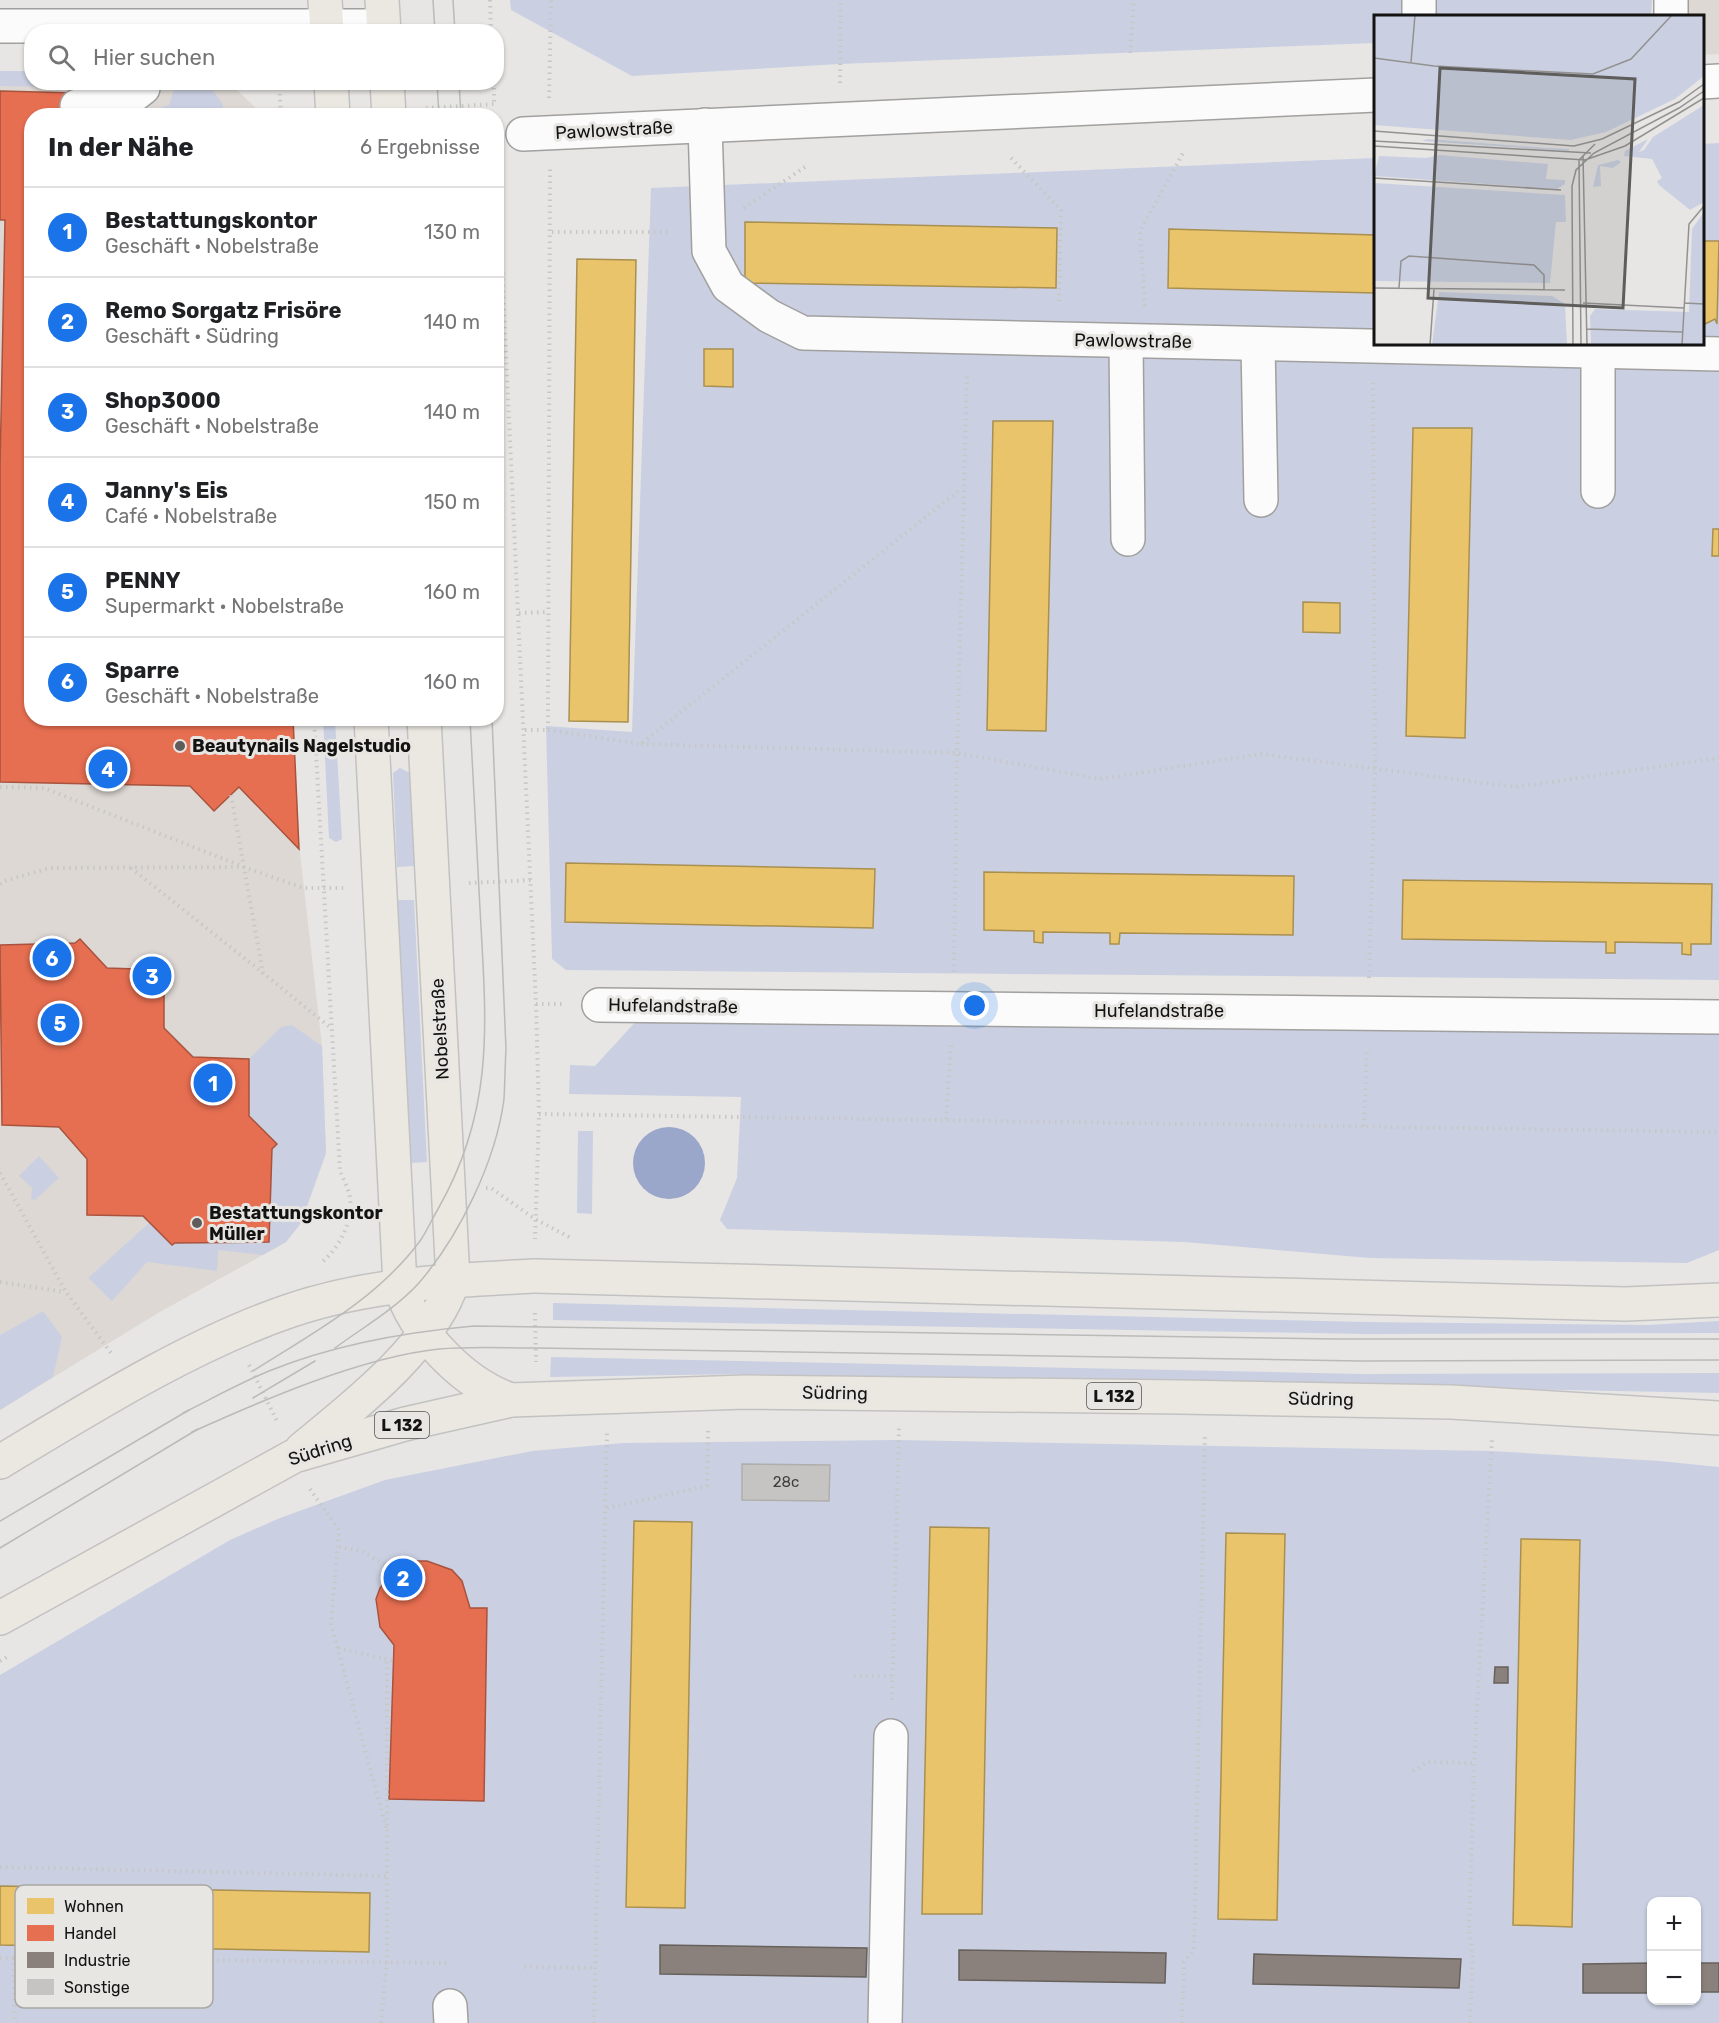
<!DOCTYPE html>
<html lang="de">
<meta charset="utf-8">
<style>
:root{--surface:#fff;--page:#f2f2f2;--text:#202124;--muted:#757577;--line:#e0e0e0;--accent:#1a73e8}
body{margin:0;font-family:Rubik,sans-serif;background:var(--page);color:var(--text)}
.controls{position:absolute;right:18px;bottom:18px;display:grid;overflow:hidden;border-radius:12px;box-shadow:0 2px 4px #0004}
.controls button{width:54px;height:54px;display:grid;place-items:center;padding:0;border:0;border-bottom:2px solid var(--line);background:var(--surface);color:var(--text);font:30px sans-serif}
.you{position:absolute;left:975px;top:1006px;width:21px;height:21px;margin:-15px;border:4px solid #fff;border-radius:50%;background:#1a73e8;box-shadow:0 0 0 9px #1a73e833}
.badge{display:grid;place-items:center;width:39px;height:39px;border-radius:50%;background:var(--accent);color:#fff;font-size:20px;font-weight:700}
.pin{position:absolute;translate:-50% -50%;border:3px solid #fff;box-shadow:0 2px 6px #0006}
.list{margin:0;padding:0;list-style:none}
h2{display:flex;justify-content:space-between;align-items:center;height:78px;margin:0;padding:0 24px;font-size:26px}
h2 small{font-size:20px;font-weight:400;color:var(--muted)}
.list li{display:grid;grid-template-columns:39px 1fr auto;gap:18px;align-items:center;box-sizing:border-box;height:90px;padding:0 24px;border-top:2px solid var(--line)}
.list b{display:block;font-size:22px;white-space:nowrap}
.list p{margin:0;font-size:20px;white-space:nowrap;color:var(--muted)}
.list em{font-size:20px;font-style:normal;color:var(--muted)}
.icon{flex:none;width:33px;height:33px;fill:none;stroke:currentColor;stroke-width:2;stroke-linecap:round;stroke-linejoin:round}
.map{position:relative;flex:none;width:1719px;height:2023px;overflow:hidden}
.search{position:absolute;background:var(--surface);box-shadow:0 2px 4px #0004;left:24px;top:24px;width:480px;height:66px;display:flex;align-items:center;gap:15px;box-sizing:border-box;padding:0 21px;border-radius:24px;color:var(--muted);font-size:22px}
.panel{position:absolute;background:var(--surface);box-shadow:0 2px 4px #0004;left:24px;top:108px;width:480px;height:618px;border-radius:24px}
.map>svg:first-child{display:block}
.built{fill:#ddd8d3}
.green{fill:#cad0e2;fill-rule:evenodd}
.water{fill:#9ba6cb}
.homes{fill:#e9c46a;stroke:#a98f50;stroke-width:1.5}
.shops{fill:#e76f51;stroke:#a8533e;stroke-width:1.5}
.industry{fill:#8a817c;stroke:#67605c;stroke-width:1.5}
.building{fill:#c5c4c3;stroke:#afaead;stroke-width:1.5}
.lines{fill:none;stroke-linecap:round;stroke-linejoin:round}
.minor-casing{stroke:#a1a09f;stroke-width:36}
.major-casing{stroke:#c3c2c2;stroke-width:36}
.path{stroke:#c7c7c6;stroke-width:4;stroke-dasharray:1.5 4.5;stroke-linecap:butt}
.minor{stroke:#fbfbfb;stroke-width:33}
.major{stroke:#ebe8e2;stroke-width:33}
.tram{stroke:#babab9;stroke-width:1.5}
.poi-dot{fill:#5e5d5c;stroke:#e8e6e3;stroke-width:2}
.labels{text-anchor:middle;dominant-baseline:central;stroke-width:6;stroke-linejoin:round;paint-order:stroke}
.number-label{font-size:15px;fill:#403f3e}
.shield{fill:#e8e6e3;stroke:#545251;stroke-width:1.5}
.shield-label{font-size:16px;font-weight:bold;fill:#141312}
.street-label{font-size:18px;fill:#141312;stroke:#e8e6e3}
.poi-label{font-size:18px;font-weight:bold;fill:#141312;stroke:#e8e6e3;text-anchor:start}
.inset-road{fill:none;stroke:#939290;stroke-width:1.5}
.view{fill:#5e5d5c;fill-opacity:0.15;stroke:#5e5d5c;stroke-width:3}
.inset-edge{fill:none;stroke:#141312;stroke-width:3}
.key{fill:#e8e6e3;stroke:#a8a7a4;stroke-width:1.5}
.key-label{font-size:16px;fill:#141312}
</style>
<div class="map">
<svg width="1719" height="2023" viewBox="0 0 1719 2023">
<rect width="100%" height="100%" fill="#e7e6e4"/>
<g class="built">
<path d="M1671,0H1719V54L1703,55L1702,16H1671Z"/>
<path d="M0,71H31L32,82L219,83L234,87L263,115L32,116V718L293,719L300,853L322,1046L326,1153L301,1223L286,1242L158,1313L0,1410Z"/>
</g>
<g class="green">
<path d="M510,0H1652L1651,16H1376L1375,43L840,64L632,76L511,10Z"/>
<path d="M0,71H31L32,82L105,83L85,88L0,86Z"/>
<path d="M176,83H208L223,105L222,115H140L169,105Z"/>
<path d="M1719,143V980L566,970L552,959L546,726L632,732L651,188L1375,158L1376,344H1702L1703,144Z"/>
<path d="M323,719H335L342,839L336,842L329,838Z"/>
<path d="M400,768L410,773L415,866L397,867L393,773Z"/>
<path d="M395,900H414L427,1162L410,1163Z"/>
<path d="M638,1019L1719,1033V1250L1687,1263L1370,1258L1184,1242L727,1229L720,1220L737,1178L741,1097L569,1094L570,1065L595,1066Z"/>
<path d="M292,1025L322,1046L326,1153L301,1223L286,1242L263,1255L218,1250L217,1271L147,1262L112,1301L88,1278L149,1223L172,1245L175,1243L268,1242L272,1149L277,1144L249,1116V1059L281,1027Z"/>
<path d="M578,1131H593L592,1214L577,1213Z"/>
<path d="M39,1156L59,1178L35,1200L31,1199L32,1188L19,1176Z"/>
<path d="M553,1303L1365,1322L1647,1325L1719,1321V1333L1366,1334L553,1320Z"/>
<path d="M43,1311L62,1337L53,1377L0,1410V1335Z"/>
<path d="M551,1357L1362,1374L1719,1373V1393L742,1374L550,1377Z"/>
<path d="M897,1440L1491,1451L1660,1461L1719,1467V2023H0V1675L230,1540L280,1518L385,1480L532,1451L623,1443ZM1652,1902H1696V2000H1652Z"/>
</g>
<circle class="water" cx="669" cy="1163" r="36"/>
<g class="homes">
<path d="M745,222L1057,228L1056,288L745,283Z"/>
<path d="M1169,229L1376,235V293L1168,288Z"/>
<path d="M1702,241H1719L1717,324L1715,319L1705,324L1702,320Z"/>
<path d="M577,259L636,260L628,722L569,721Z"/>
<path d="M704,349H733V387L704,386Z"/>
<path d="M993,421H1053L1046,731L987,730Z"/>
<path d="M1413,428H1472L1465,738L1406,736Z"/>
<path d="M1713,529H1719V556H1712Z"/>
<path d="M1303,602L1340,603V633L1303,632Z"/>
<path d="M566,863L875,869L873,928L565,922Z"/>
<path d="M984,872L1294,876L1293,935L1120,933L1119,944H1110V933L1043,932V943L1034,942V931L984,930Z"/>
<path d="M1403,880L1712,884L1711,944H1691V955L1682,954V943L1615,942V953H1606V942L1402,939Z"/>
<path d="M634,1521L692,1522L685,1908L626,1907Z"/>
<path d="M930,1527L989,1528L982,1914H922Z"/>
<path d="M1226,1533L1285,1534L1277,1920L1218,1919Z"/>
<path d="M1521,1539L1580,1540L1572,1927L1513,1925Z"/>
<path d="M0,1886L370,1893L369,1952L0,1945Z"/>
</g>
<g class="shops">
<path d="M0,91L77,93V116H32V718H293L299,849L239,787L214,811L190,786L0,782V467L5,220H0Z"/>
<path d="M80,939L107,968L164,970V1028L193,1057L249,1059V1116L277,1144L272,1149L269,1242L175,1243L172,1245L143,1216L87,1215V1159L59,1127L2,1125L0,945L75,943Z"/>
<path d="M416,1561H427L452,1570L462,1581L470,1608H487L484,1801L389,1799L394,1645L380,1627L376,1599L380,1588L394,1570Z"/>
</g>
<g class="industry">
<path d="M1495,1667H1508V1683H1494Z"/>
<path d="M660,1945L867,1948L866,1977L660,1974Z"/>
<path d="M959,1950L1166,1953L1165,1983L959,1980Z"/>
<path d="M1254,1954L1461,1959L1459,1988L1253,1984Z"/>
<path d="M1652,1963V1993H1583V1964Z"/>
<rect x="1696" y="1963" width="23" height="29"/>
</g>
<path class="building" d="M742,1464L830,1465L829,1501L742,1500Z"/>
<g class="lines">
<defs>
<g id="minor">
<path d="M1419,16V0"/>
<path d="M1671,16V0"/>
<path d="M0,26H383"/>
<path d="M1702,82L1719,81"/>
<path d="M77,106L121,105L143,88V82"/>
<path d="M705,125L709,251L728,286L769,316L803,333L1719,354"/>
<path d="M523,134L1376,95"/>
<path d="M1126,341L1128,539"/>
<path d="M1258,344L1261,500"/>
<path d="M1598,491V351"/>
<path d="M599,1005L1719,1017"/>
<path d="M450,2006L451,2023"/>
<path d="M885,2023L891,1736"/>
</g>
<g id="major">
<path d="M325,0L327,32"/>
<path d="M382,0L384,32"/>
<path d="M331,82L333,116"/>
<path d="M387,82L389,116"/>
<path d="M371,718L400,1285C414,1333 464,1384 511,1400"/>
<path d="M302,1449C354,1406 433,1346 453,1280L424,718"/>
<path d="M0,1462C90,1408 190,1345 289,1311C368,1284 453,1280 535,1276L1626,1304L1719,1300"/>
<path d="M0,1618L294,1456L405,1424L511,1400L745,1392L1180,1397L1451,1402L1719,1418"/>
</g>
</defs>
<use href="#minor" class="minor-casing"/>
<use href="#major" class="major-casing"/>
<g class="path">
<path d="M490,0L491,32"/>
<path d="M1130,53L1134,0"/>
<path d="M279,82L281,116"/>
<path d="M494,82V106"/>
<path d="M840,83L841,0"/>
<path d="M549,98L551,0"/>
<path d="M426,108L494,104"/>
<path d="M1011,158L1061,210L1059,302"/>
<path d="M497,159L536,1004L539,1114L535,1239"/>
<path d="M744,208L808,165"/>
<path d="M552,232H671"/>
<path d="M1145,306L1140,231L1183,153"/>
<path d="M519,613L548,612"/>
<path d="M314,718L340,1171C343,1179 349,1189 350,1198C353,1221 340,1247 322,1262"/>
<path d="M525,730H548L550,168"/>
<path d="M548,730L641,744L962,488"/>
<path d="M641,744L957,753L1100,779L1262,754L1516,787L1719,758"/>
<path d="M0,787L44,788L239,865"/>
<path d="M231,795L263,973L331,1028"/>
<path d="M131,868L263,973"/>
<path d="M469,883L532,880"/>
<path d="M0,884L4,881L49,868L243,867L304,888H345"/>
<path d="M954,972L957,753L967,374"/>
<path d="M1369,978L1375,769L1373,383"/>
<path d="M536,1004H563"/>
<path d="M539,1114L1719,1132"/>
<path d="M946,1119L951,1045"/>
<path d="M1364,1126L1367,1049"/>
<path d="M0,1173L66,1292L111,1353"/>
<path d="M486,1188H491L535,1219L571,1238"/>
<path d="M0,1282L65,1292"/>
<path d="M535,1313L536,1362"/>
<path d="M249,1365L278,1423"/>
<path d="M310,1489L339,1530L331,1624L387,1831"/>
<path d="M607,1508L707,1486L708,1430"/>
<path d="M339,1547L362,1551L394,1570"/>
<path d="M338,1648L394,1661"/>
<path d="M0,1661L10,1655"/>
<path d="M854,1676H893"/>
<path d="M892,1700L899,1428"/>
<path d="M1413,1771L1428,1762L1474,1763"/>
<path d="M0,1867L387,1876"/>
<path d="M0,1958H13L15,2023"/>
<path d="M13,1958L448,1963"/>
<path d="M524,1967L596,1968"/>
<path d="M381,2023L387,1962V1661"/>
<path d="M594,2023L607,1432"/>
<path d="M1182,2023L1184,1962L1194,1950L1205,1434"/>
<path d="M1470,2023L1473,1955L1469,1930L1474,1763L1492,1439"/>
</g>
<use href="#minor" class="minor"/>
<use href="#major" class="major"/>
<g class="tram">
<path d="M433,0L435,32"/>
<path d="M453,0L455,32"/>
<path d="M437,82L439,116"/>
<path d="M459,82L461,116"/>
<path d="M335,1348C362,1328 395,1309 418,1284C459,1237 496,1161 504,1099C505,1082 505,1065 506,1049L492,718"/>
<path d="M253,1371C313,1333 377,1299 420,1241C427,1231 432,1219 438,1209C496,1108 486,1020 480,909C477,846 473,782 470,718"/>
<path d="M253,1398L315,1361"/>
<path d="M183,1413C211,1399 240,1383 269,1371C333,1345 406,1332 474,1326L1336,1339H1719"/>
<path d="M192,1432C263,1400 362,1357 439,1349C471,1346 504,1348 536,1348L1360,1361L1719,1360"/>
<path d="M0,1521L189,1410"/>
<path d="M0,1548L198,1429"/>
</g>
</g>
<g class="poi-dot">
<circle cx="180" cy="746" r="6"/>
<circle cx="197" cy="1223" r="6"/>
</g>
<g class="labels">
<g class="number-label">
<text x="786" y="1482">28c</text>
</g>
<g class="shield">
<rect x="1087" y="1383" width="54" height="26" rx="4.5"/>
<rect x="375" y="1412" width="54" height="26" rx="4.5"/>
</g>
<g class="shield-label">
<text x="1114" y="1396">L 132</text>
<text x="402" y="1425">L 132</text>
</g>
<g class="street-label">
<text transform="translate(614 130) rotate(-3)">Pawlowstraße</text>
<text transform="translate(1133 341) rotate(1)">Pawlowstraße</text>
<text transform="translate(673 1006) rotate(1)">Hufelandstraße</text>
<text x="1159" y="1011">Hufelandstraße</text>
<text transform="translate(440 1029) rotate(-93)">Nobelstraße</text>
<text transform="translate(835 1393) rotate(1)">Südring</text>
<text transform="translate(1321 1399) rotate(1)">Südring</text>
<text transform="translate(320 1450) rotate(-18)">Südring</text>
</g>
<g class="poi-label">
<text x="192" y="746">Beautynails Nagelstudio</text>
<text x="209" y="1213">Bestattungskontor<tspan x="209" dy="21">Müller</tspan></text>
</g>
</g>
<g transform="translate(1374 15)">
<rect width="330" height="330" fill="#e7e6e4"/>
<path d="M0,0H330V61L301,84L232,117L197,125L0,110ZM330,90V187L316,195L285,170L283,166L288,163L278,144L250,141L251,136L274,124L265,137L270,135L279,122ZM54,124L173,133L195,134V136L48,126ZM65,140L174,149L172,164L191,165V169L183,174L0,161L5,141L52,143ZM244,145L247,147L239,153L226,151L227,171L219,172L224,150ZM1,168L191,180L192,207H182L176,268L0,266ZM330,197V330H217L216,301L221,294L315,297L318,214ZM65,277L178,281L191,289L193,330H58Z" fill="#cad0e2"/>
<path class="inset-road" d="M0,43L60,51L219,59L257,44L298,0M37,47L41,0M0,116L200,131L228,124L305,87L330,69M0,126L217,138M0,131L211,145L251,131L330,83M209,140L213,330M0,163L187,175M0,273L191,275M25,273L27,246L35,241L160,250L170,260V275M209,288L310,293M310,288L330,289M213,314L309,317M56,330L60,274M199,330L198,171L202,155L220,138L305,93L330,76M207,330L205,145L221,129M308,330L315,209L330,191"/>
<path class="view" d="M66,53L261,64L249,293L54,283Z"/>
<rect width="330" height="330" class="inset-edge"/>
</g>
<rect x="15" y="1885" width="198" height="123" rx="9" class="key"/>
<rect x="27" y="1898" width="27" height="16" fill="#e9c46a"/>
<rect x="27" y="1925" width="27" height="16" fill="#e76f51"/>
<rect x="27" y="1952" width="27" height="16" fill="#8a817c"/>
<rect x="27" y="1979" width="27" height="16" fill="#c5c4c3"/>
<g class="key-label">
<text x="64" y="1912">Wohnen</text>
<text x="64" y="1939">Handel</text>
<text x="64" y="1966">Industrie</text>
<text x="64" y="1993">Sonstige</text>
</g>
</svg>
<div class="controls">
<button>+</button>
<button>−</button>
</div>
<div class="you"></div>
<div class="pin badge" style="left:213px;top:1083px">1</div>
<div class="pin badge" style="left:403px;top:1578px">2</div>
<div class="pin badge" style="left:152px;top:976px">3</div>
<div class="pin badge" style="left:108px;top:769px">4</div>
<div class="pin badge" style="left:60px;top:1023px">5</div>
<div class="pin badge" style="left:52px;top:958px">6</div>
<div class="search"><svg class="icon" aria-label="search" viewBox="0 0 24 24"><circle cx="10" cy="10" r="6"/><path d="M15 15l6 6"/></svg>Hier suchen</div>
<section class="panel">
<h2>In der Nähe<small>6 Ergebnisse</small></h2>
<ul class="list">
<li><span class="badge">1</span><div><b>Bestattungskontor</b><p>Geschäft · Nobelstraße</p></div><em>130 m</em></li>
<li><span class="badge">2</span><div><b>Remo Sorgatz Frisöre</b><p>Geschäft · Südring</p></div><em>140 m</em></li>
<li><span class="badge">3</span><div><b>Shop3000</b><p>Geschäft · Nobelstraße</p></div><em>140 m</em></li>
<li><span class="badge">4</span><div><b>Janny's Eis</b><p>Café · Nobelstraße</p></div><em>150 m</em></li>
<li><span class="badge">5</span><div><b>PENNY</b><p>Supermarkt · Nobelstraße</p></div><em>160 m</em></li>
<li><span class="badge">6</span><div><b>Sparre</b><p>Geschäft · Nobelstraße</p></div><em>160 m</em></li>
</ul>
</section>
</div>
